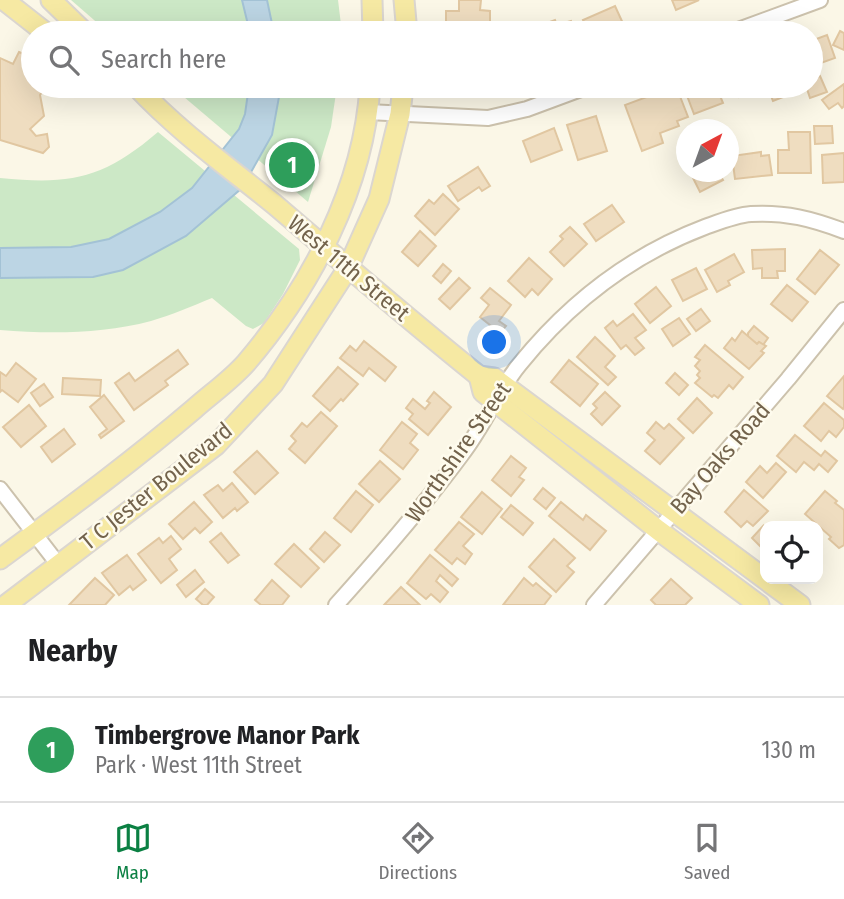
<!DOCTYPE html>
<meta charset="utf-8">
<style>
:root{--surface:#fff;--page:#f6f6f6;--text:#202124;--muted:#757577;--line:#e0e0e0;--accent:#0b8043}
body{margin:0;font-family:"Fira Sans Condensed",sans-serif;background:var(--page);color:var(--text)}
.controls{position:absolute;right:21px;bottom:21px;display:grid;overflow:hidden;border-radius:14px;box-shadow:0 7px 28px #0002}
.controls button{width:63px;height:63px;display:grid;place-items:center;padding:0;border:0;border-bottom:2px solid var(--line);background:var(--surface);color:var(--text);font:35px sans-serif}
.compass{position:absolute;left:676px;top:119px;width:63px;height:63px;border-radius:50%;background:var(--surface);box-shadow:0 7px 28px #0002;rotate:41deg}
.you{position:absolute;left:495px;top:343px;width:24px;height:24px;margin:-18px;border:5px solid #fff;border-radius:50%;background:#1a73e8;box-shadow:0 0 0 10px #1a73e833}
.badge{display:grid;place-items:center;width:46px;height:46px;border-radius:50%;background:var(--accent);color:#fff;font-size:23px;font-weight:700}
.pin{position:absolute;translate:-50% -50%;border:4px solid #fff;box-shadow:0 2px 7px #0006}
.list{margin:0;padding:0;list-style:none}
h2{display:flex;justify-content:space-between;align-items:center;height:91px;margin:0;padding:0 28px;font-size:30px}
h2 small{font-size:23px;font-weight:400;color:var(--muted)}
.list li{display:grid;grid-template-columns:46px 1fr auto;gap:21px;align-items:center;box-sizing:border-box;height:105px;padding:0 28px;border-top:2px solid var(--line)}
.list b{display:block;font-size:26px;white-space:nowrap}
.list p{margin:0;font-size:23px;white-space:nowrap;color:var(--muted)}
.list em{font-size:23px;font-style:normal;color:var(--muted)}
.icon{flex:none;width:38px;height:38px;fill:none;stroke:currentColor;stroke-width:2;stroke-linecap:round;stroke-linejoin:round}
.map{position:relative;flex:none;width:844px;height:605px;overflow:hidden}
.search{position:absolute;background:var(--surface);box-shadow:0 7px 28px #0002;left:21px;right:21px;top:21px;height:77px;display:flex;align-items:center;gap:18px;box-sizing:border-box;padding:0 24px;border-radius:38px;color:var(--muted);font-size:26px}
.sheet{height:196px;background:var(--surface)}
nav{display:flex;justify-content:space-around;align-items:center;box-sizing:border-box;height:98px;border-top:2px solid var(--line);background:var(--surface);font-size:19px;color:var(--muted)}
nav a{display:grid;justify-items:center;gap:4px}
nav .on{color:var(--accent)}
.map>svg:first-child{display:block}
.green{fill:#cce8c6}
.water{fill:#bcd5e4;stroke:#a3c2d5;stroke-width:2}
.building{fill:#efddc0;stroke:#e1c7a1;stroke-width:2}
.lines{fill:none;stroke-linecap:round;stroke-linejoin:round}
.minor-casing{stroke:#ccc2ad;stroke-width:18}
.major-casing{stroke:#dbd6d0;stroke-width:23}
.minor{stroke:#fff;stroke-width:14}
.major{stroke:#f6e9a3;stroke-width:19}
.labels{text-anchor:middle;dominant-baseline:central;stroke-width:5;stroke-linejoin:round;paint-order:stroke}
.street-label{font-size:23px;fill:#73634c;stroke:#fefbed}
</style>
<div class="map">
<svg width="844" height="605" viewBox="0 0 844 605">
<rect width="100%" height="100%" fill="#fbf7e7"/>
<g class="green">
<path d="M71,0H338L342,33H109Z"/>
<path d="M171,86H337L331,127L308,202Z"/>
<path d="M158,132L299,249L300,260L283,294L264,323L253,329L246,326L212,298C192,306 172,315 151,321C102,334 50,334 0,330V178C71,185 103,179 158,132Z"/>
</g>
<g class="water">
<path d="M242,0H267L274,33H250Z"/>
<path d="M249,86H281L272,135L242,188L186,236L123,270L93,277L0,278V248L71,247L109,239L160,212L192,188L239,129L245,114Z"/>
</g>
<g class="building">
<path d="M459,0H481L480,10L490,11V33H448L449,26H446V11H459Z"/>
<path d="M672,0H699L676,10Z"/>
<path d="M615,6L626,30L619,33H589L583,20Z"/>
<path d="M555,20L557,25L571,21L575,33H547L544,24Z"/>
<path d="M840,31L844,33V50L833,45Z"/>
<path d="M827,35L835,58L821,63L820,58L811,61V41Z"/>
<path d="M19,52L33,58V86H47L40,95L44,116L30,129L36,136L47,134L49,147L43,153L0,140V58L13,64Z"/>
<path d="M820,76L827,92L810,98L806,86H811V80Z"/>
<path d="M844,84V106L842,108L838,103L829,109L822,100Z"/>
<path d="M676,86L688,117L677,121L679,126L660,133L663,143L642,151L625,105Z"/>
<path d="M704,86H716L723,103L694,114L686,93Z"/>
<path d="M723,86H759L760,87L739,97L735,90L727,94Z"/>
<path d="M767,86H799L801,90L773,101Z"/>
<path d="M596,116L607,151L578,160L567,125Z"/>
<path d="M814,126H832L833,143L815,144Z"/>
<path d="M554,128L562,150L531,162L523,141Z"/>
<path d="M788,132H810L811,173H778V150H789Z"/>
<path d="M761,152V156L769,155L772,175L735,179L732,156Z"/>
<path d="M844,153V182L823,183L822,155Z"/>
<path d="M478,167L490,186L482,191L479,187L458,201L448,186Z"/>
<path d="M690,172H726L720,175L723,180L700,192Z"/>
<path d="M443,194L459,209L435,235L415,216L429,200L434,204Z"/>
<path d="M612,205L624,222L596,241L584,224Z"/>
<path d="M570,227L587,244L564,266L550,252L563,239L560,236Z"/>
<path d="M420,231L436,246L418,266L402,252Z"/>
<path d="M785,249V271H777L778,278H762V268L753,269L752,250Z"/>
<path d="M820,250L839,265L815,294L797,279Z"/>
<path d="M734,254L744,272L728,281L730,285L717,292L705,270Z"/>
<path d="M529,258L552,279L538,295L532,289L525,297L508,281Z"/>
<path d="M443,264L451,271L441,283L433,276Z"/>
<path d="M696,268L707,289L683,301L672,280Z"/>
<path d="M459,278L470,288L450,309L439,299Z"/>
<path d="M787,285L808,302L792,321L771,304Z"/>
<path d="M656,287L671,306L650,323L635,304Z"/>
<path d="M490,288L511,305L499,321L506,326L500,333L480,317L489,305L481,298Z"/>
<path d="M701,309L710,321L696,331L687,319Z"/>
<path d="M633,314L646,330L635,338L644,348L635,355L626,345L621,349L605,328L613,321L617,326Z"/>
<path d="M679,318L690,334L673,346L662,329Z"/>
<path d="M754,326L768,338L763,345L759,342L757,344L748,337V333Z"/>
<path d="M742,331L757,344L759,342L766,346L761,351L764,353L749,369L724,348L732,338L735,341Z"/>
<path d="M595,337L615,356L605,367L616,377L608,385L577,357Z"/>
<path d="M364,341L396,367L385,381L369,368L363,376L340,358L350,346L356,351Z"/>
<path d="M705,345L743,377L733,389L729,385L718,398L714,395L712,397L695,383L700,378L697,375L700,371L695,366L700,360L695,357Z"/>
<path d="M178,350L188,364L165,381L168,385L134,410L115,383L129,373L135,381Z"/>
<path d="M569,360L598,384L580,406L551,382Z"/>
<path d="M16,363L36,379L18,402L2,390L0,392V372L6,376Z"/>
<path d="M338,367L358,384L343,401L341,399L330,411L313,396Z"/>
<path d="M675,373L688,385L679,395L666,383Z"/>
<path d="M844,376V407L843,409L827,396Z"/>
<path d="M63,378L101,380L100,396L62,394Z"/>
<path d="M44,384L53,397L40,406L31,393Z"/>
<path d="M434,392L451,407L428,435L409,419L413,414L406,408L413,399L425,409L430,403L427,401Z"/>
<path d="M605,392L620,406L602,425L591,414L597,408L593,404Z"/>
<path d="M104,395L124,421L101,438L99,435L107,429L90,407Z"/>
<path d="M697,398L712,413L693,433L678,419Z"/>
<path d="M824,403L844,420V427L836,437L829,431L821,441L804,426Z"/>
<path d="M29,405L46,426L21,447L3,427Z"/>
<path d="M321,412L337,426L305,463L289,449L296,441L291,436L302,423L307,427Z"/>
<path d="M402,422L417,434L410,443L418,450L403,469L380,450Z"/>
<path d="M656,422L664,429L669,424L684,438L660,464L645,451L655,440L647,433Z"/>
<path d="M64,429L75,444L52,462L41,447Z"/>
<path d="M795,435L821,456L825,451L837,461L828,472L819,464L814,470L804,462L796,472L777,456Z"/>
<path d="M257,451L278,473L255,494L234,472Z"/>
<path d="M511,456L526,468L519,477L524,480L511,496L492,480Z"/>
<path d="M380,461L400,479L379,502L359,484Z"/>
<path d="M776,463L786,472L763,498L746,482L760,466L767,473Z"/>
<path d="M232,483L248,502L237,511L235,508L223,518L204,495L218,485L223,491Z"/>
<path d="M543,488L555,498L546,509L534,499Z"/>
<path d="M744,490L768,511L753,526L747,521L741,527L725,512Z"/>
<path d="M356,491L373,505L351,532L334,518Z"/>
<path d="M825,491L837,501L835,503L844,510V545L839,548L829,539L831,537L805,514Z"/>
<path d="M482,492L502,509L482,534L461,517Z"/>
<path d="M194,502L212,522L200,533L195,528L183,539L169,524Z"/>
<path d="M561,502L583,520L586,515L606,531L590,550L549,516Z"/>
<path d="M511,505L533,523L523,535L501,517Z"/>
<path d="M459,522L474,534L463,546L472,554L465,564L457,558L452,564L435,550Z"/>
<path d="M763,526L765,543L761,547L752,538Z"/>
<path d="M325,532L340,545L324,562L310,549Z"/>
<path d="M221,533L239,555L228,563L210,542Z"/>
<path d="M171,536L181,549L169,559L177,570L161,583L138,554L159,538L163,543Z"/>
<path d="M554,539L575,558L567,566L574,572L556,592L529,567Z"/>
<path d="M294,544L319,568L301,587L275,564Z"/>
<path d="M127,555L146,580L133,590L130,586L119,595L102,573Z"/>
<path d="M430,555L458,579L452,586L440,575L436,581L448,592L440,602L431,594L426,599L407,583Z"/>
<path d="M195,570L204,582L186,597L177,585Z"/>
<path d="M95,578L114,595L105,605H69Z"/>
<path d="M524,578L533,586L536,583L551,596L544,605H503Z"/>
<path d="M671,579L692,598L685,605H656L651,600Z"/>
<path d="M272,580L289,596L282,605H261L255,600Z"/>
<path d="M401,587L420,605H384Z"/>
<path d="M205,589L214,597L207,605H203L196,599Z"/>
</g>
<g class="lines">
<defs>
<g id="minor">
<path d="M730,33L820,0"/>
<path d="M368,112L488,118L527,109L589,86"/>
<path d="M0,489L58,564"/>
<path d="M336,605C380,556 423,507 462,454C484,426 497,392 519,365C569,303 631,255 705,227C719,222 736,215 751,214C786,212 812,219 844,231"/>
<path d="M594,605L788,379L844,310"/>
</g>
<g id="major">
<path d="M4,0L46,33"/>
<path d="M51,0L85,33"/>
<path d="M372,0L373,33"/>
<path d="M404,0L407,33"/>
<path d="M136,86C177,130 227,166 274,204C342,262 409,320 479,376L494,378L800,605"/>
<path d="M479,376L483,392L658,530L759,605"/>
<path d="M0,559C65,511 132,462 194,409C211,394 231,380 246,363C311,287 364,187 370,86"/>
<path d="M6,605L216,445L273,384L348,268L379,199L400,114L403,86"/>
</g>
</defs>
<use href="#minor" class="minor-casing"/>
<use href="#major" class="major-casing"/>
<use href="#minor" class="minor"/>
<use href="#major" class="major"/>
</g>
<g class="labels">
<g class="street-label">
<text transform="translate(349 268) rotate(40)">West 11th Street</text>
<text transform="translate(458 452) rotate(-55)">Worthshire Street</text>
<text transform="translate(720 458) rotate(-49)">Bay Oaks Road</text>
<text transform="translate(156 486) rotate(-39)">T C Jester Boulevard</text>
</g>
</g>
</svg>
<div class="controls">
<button><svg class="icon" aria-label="locate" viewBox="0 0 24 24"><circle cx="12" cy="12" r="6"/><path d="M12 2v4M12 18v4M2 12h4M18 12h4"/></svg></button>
</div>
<svg class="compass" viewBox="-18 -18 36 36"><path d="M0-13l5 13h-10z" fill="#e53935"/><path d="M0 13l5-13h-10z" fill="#757577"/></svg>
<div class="you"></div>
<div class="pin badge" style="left:292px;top:165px;background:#2e9e5b">1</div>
<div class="search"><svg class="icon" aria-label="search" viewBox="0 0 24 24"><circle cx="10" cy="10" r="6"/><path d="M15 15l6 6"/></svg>Search here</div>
</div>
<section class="sheet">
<h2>Nearby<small></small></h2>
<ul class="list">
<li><span class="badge" style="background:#2e9e5b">1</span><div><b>Timbergrove Manor Park</b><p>Park · West 11th Street</p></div><em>130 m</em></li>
</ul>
</section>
<nav>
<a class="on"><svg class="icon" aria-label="map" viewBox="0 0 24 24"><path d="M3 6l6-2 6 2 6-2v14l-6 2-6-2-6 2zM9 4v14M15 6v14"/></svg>Map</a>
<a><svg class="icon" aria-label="directions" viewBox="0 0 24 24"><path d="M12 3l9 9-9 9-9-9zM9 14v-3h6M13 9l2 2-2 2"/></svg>Directions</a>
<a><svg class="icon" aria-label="saved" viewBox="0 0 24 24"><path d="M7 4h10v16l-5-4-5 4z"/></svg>Saved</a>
</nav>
